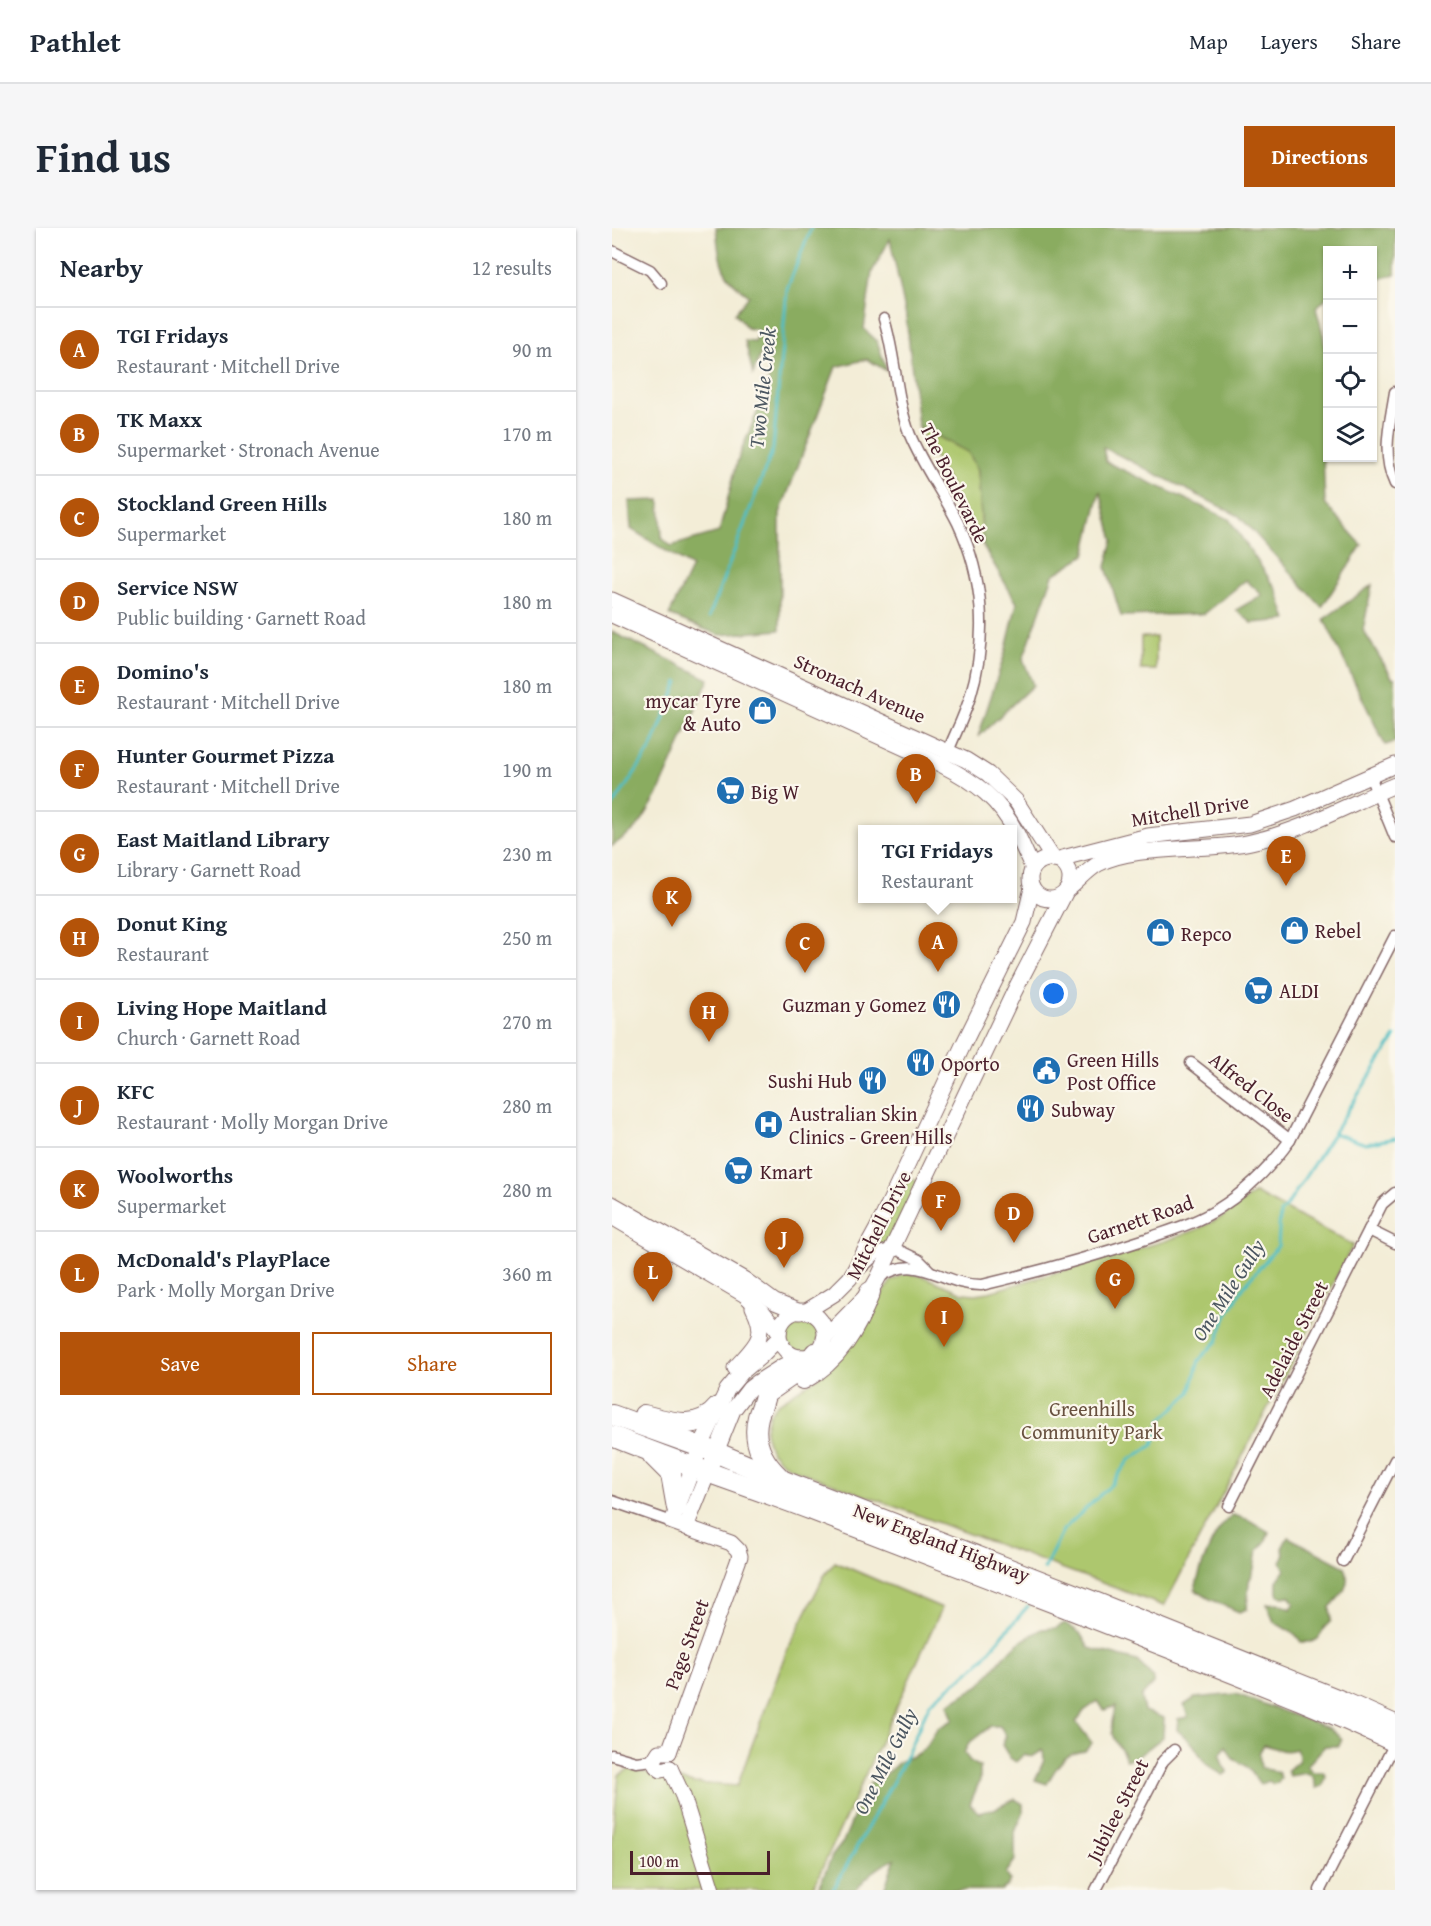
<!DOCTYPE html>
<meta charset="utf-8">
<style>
:root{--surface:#fff;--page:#f6f6f7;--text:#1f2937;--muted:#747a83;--line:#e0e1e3;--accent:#b45309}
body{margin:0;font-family:"Gentium Book Plus",serif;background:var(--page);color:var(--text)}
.controls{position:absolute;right:18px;top:18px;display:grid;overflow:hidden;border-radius:0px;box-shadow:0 2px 4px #0004}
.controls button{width:54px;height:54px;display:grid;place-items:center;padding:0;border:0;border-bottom:2px solid var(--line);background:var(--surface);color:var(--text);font:30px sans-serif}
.scale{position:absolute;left:18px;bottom:15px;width:140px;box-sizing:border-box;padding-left:6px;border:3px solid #4a1f2b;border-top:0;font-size:16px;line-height:21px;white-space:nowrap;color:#4a1f2b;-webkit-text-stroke:4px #fbf7ec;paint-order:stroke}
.you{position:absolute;left:442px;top:766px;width:21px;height:21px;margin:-15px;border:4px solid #fff;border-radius:50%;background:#1a73e8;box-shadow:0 0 0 9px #1a73e833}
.badge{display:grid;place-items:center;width:39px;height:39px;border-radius:50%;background:var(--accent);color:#fff;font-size:20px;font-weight:700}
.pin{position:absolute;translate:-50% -50px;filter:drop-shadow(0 2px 3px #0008)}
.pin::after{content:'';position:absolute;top:32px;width:21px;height:18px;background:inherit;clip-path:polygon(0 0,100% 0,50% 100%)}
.popup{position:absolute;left:246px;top:597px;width:159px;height:78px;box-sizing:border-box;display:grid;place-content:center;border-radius:0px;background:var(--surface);filter:drop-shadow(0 2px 4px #0005);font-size:20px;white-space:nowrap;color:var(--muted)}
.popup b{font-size:22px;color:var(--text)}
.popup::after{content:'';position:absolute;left:50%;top:100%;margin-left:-12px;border:12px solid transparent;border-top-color:var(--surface)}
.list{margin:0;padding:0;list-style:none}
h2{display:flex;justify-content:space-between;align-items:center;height:78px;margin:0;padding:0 24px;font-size:26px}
h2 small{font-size:20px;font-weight:400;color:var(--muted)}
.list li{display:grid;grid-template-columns:39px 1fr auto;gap:18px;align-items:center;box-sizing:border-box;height:84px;padding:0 24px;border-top:2px solid var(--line)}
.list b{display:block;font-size:22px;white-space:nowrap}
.list p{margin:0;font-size:20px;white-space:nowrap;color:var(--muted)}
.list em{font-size:20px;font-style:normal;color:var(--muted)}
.actions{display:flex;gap:12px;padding:18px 24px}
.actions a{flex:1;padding:14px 0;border:2px solid var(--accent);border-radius:0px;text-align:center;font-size:21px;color:var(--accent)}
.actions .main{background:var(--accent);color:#fff}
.icon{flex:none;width:33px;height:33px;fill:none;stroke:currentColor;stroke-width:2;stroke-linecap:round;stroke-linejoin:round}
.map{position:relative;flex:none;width:783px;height:1662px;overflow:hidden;border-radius:0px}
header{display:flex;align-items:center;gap:36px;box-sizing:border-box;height:84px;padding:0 30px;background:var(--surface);border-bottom:2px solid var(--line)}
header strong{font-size:28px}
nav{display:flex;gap:33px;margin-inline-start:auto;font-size:21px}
.intro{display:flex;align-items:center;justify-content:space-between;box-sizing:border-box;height:144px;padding:0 36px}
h1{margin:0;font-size:42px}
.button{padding:15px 27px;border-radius:0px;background:var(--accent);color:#fff;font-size:21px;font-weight:700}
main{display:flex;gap:36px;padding:0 36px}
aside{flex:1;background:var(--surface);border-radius:0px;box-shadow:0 2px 4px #0004}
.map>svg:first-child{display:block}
.green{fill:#adc76e;stroke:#7c734c;stroke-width:1.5}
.forest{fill:#8aac61;stroke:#6a6646;stroke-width:1.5}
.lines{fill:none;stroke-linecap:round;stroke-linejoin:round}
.stream{stroke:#50bfc5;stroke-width:3}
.street-casing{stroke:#856767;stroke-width:13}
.secondary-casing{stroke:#856767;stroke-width:17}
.highway-casing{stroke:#856767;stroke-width:22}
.street{stroke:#fff;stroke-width:10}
.secondary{stroke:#fff;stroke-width:15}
.highway{stroke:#fff;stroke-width:20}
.labels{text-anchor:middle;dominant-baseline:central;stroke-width:4.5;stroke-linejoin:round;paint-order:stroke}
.street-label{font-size:20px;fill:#4a1f2b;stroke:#fbf7ec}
.poi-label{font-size:20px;fill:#4a1f2b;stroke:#fbf7ec;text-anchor:start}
.park-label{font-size:20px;fill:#68513f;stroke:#fbf7ec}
.water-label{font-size:21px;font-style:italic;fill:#4c5761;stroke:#fbf7ec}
</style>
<header>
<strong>Pathlet</strong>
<nav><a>Map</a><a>Layers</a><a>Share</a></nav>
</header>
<div class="intro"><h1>Find us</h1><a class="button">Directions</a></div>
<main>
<aside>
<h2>Nearby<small>12 results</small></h2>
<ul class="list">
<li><span class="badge">A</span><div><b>TGI Fridays</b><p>Restaurant · Mitchell Drive</p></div><em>90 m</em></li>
<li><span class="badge">B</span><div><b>TK Maxx</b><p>Supermarket · Stronach Avenue</p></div><em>170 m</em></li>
<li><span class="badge">C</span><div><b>Stockland Green Hills</b><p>Supermarket</p></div><em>180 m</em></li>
<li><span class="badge">D</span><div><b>Service NSW</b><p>Public building · Garnett Road</p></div><em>180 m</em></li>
<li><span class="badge">E</span><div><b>Domino's</b><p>Restaurant · Mitchell Drive</p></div><em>180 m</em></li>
<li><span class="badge">F</span><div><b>Hunter Gourmet Pizza</b><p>Restaurant · Mitchell Drive</p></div><em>190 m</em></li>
<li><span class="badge">G</span><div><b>East Maitland Library</b><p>Library · Garnett Road</p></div><em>230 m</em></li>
<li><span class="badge">H</span><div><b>Donut King</b><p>Restaurant</p></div><em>250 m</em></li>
<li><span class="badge">I</span><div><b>Living Hope Maitland</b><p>Church · Garnett Road</p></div><em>270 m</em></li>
<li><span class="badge">J</span><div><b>KFC</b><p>Restaurant · Molly Morgan Drive</p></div><em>280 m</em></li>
<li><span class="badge">K</span><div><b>Woolworths</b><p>Supermarket</p></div><em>280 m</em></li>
<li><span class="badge">L</span><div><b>McDonald's PlayPlace</b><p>Park · Molly Morgan Drive</p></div><em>360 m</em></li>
</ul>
<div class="actions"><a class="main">Save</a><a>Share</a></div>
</aside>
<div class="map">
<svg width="783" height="1662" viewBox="0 0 783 1662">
<rect width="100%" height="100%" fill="#fbf7ec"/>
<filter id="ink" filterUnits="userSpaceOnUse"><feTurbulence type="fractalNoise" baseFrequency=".0167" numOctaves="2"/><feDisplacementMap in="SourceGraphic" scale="12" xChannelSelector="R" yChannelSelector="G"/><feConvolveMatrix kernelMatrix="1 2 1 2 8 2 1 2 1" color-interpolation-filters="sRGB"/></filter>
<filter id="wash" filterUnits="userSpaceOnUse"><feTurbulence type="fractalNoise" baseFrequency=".008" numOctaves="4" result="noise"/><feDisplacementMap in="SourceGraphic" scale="24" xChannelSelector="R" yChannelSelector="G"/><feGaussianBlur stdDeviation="1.35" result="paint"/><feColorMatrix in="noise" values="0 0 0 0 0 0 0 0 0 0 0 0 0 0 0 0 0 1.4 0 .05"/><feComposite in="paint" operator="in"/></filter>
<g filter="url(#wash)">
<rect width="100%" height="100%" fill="#f3edd7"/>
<g class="green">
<path d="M306,198L356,224L366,242L371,318Z"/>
<rect x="529" y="409" width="15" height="33"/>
<path d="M294,948L307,954L277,1016L260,1024Z"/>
<path d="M643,965L741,1017L552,1378L184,1242L169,1234L158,1222L153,1204L157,1187L165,1176L212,1145L237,1118L279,1053L294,1045L310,1048L351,1065L363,1066L377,1064L553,1013L584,1002L610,989Z"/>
<circle cx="190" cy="1107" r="17"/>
<path d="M223,1334L330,1380L200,1662H0V1610L7,1547L17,1541L82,1555L125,1558L173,1427L212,1348Z"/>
</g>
<g class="forest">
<path d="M104,0H783V47L772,49L761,55L760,22H716L715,69L704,80L711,106L715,136V168L711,227L713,276L750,317L710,379L627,288L491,219L494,234L617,291L665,362L675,392L640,395L624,382L650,367L634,352L592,386L509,388L494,339L501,312L488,263L473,327L441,347L411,431L421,457L366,509L393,425L405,375L371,318L366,242L356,224L306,198L294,88L278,11L260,44L252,101L265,113L275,143L255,131L224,139L168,285V402L107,407L57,387L80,339L19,301L17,273L48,272L50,310L59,318L107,304L126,231L156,158L158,124L151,120L141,146L133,113L143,114L147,102L135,100L123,85L137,68C107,46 108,34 104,0Z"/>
<path d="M760,357L751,402L780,449L783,450V514L773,517L712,391Z"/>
<path d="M0,404L97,451L45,568L29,594L21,603L0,618Z"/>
<path d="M621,1287L637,1292L657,1304L653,1314L645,1323L641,1345L637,1353L635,1381L627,1384L598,1371L583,1362C588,1340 602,1299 621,1287Z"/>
<path d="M676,1309L733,1339C740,1357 730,1367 718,1379L719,1393L712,1400L706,1411L699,1414H689L684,1407L662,1394L655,1376L666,1375L679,1381L682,1375L677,1368L670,1369L665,1365V1353L673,1342L669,1334L672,1325L670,1320Z"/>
<path d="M453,1395L468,1405L477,1420L525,1433L541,1449V1456L529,1469L532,1483L552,1490L551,1509L525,1529L514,1532C511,1522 507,1520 502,1511C497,1501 501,1488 504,1478L492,1482L486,1473L472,1483L464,1494L480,1515L473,1523C453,1524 444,1539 435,1556L423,1552L432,1532L431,1522L420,1529L412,1526L404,1534L398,1530L390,1517L394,1508L388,1498H379L357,1515L352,1525L358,1533L368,1539V1552L358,1576L367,1585L382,1581L403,1571L411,1576V1585L403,1604V1632L394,1645L398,1652L395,1658L389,1662H272L283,1631C267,1638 254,1648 244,1662H206L220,1628L231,1614L244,1583L258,1555L273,1547L287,1534L307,1525L314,1519L326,1500L341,1492L336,1476L368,1457L392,1428L411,1412L430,1401L444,1400Z"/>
<path d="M624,1466L717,1500L730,1511L727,1518H713L695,1538L701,1544H711L714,1548L711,1558L704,1560L701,1549L695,1545L678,1548L675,1543L687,1532V1527L684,1521C671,1526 664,1519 652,1517L647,1525L649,1540L666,1544L669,1550L666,1555L661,1556L657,1553L648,1556C638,1543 638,1538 621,1531L614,1518L608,1527L611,1538L616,1544L611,1547L594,1536L581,1516L565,1502L566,1491L576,1489L572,1477L583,1470Z"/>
</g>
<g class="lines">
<g class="stream">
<path d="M97,389L161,221L175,61L199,0"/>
<path d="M0,579L40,519L66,454"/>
<path d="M721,905L754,916L783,910"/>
<path d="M432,1341L451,1302L498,1258L517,1232L541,1217L550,1191L578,1165L587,1132L605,1113L614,1089L632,1058L666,1018L668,985L674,979L783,809"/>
<path d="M221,1662L290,1537L318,1475L366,1436L416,1378"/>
</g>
</g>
</g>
<g filter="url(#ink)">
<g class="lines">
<defs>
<g id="street">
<path d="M0,23L38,42L49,55"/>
<path d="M272,91C284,129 283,169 298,207C311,238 331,265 346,295C372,350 376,411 358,469C352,490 341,509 334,529"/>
<path d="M783,164C778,196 769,226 783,256"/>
<path d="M758,548L783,609"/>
<path d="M579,835L678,912"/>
<path d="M757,1002L783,1015"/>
<path d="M246,1043L267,1024L282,1020L307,1032L317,1042"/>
<path d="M266,1050C309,1022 328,1058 370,1057C425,1044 480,1029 534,1011C559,1002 584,995 606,981C636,962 658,940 678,912L783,708"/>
<path d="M0,1273L60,1294"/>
<path d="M617,1278L770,976L783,965"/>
<path d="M731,1333L783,1232"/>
<path d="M0,1527L24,1534L42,1532"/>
<path d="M484,1662L551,1533L562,1522"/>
<path d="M708,1662L783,1515"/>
</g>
<g id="secondary">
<path d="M0,372L354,532L376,546L404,573L442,632"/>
<path d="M0,387L330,537C365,555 386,570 405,606C411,618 415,629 421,640"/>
<circle cx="438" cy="651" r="20"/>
<path d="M443,632L536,608L638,596L683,581L783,537"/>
<path d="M455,662C466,654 474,643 486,636C522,616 596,624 639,614C689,603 736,577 783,557"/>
<path d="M0,976L133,1052L163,1074L188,1084"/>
<path d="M0,989L133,1067L150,1083L167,1104"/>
<circle cx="190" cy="1106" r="23"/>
<path d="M193,1084L222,1066L238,1050L267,997L352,815L412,694L420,660"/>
<path d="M212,1111L258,1064L266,1050L402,764L453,665"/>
<path d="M123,1140C143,1117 157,1110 141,1079"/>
<path d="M74,1299L121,1182L137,1161L146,1154L171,1138L190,1129"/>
<path d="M57,1524L128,1328L126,1322L119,1315L60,1294L89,1218L115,1162L130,1144L148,1129L167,1110"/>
<path d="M57,1524H47L42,1532L44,1538L49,1542L58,1540"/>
<path d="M58,1540L71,1568L100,1662"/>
</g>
<g id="highway">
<path d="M191,1151C226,1132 244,1100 258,1064"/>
<path d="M0,1187L103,1224L172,1253L485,1375L727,1472L783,1497"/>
<path d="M32,1187C58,1194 86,1204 106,1179"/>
<path d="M0,1208C66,1235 134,1257 200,1282C325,1330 449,1377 573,1426C644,1454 714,1481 783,1514"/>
<path d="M41,1228L59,1246L65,1280"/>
<path d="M167,1249C150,1233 140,1213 146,1189C148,1181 152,1175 153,1166L196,1136L203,1125"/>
</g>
</defs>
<use href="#street" class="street-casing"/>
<use href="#secondary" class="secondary-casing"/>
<use href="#highway" class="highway-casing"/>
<use href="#street" class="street"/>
<use href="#secondary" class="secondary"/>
<use href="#highway" class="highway"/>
</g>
</g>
<defs>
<symbol id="shop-disc" viewBox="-11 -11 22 22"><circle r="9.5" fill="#1f6fb2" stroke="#fbf7ec"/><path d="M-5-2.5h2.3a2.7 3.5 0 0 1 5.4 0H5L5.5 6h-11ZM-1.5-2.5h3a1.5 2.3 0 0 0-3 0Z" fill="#fff"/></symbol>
<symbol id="supermarket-disc" viewBox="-11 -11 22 22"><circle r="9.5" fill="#1f6fb2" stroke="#fbf7ec"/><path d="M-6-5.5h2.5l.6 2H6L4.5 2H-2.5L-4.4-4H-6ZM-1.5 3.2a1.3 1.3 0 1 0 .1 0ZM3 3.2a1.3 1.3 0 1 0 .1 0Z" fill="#fff"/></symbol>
<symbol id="restaurant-disc" viewBox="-11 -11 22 22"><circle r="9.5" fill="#1f6fb2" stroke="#fbf7ec"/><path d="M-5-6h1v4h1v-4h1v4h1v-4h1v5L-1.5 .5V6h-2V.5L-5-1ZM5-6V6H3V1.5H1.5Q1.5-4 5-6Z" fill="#fff"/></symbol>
<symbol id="civic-disc" viewBox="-11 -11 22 22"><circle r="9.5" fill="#1f6fb2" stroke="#fbf7ec"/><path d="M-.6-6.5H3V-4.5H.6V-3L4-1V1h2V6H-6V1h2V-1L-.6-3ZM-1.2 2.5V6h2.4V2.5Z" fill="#fff"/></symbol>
<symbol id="hospital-disc" viewBox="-11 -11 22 22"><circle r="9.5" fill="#1f6fb2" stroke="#fbf7ec"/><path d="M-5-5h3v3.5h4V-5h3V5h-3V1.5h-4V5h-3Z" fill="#fff"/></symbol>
</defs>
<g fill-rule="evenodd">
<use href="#shop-disc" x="134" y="466" width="33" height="33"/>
<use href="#supermarket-disc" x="102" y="546" width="33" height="33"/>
<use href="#shop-disc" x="666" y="686" width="33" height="33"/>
<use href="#shop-disc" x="532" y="688" width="33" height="33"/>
<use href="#supermarket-disc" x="630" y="746" width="33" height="33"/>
<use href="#restaurant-disc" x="318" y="760" width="33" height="33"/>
<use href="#restaurant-disc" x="292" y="818" width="33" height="33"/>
<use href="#civic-disc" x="418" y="826" width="33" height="33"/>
<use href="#restaurant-disc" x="244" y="836" width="33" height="33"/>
<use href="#restaurant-disc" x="402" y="864" width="33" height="33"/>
<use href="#hospital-disc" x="140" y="880" width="33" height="33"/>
<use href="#supermarket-disc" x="110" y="926" width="33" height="33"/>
</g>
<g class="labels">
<g class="street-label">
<text transform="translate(343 255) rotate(64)">The Boulevarde</text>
<text transform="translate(248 460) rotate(24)">Stronach Avenue</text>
<text transform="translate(578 582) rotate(-9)">Mitchell Drive</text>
<text transform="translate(640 859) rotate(38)">Alfred Close</text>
<text transform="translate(528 991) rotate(-19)">Garnett Road</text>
<text transform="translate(266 997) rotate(-63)">Mitchell Drive</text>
<text transform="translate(681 1111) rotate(-63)">Adelaide Street</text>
<text transform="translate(330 1314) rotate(21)">New England Highway</text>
<text transform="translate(74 1416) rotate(-70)">Page Street</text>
<text transform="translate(505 1582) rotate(-63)">Jubilee Street</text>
</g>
<g class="poi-label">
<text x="129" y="472" text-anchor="end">mycar Tyre<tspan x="129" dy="23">&amp; Auto</tspan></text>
<text x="139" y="563">Big W</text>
<text x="703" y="702">Rebel</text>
<text x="569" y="705">Repco</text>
<text x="667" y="762">ALDI</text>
<text x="314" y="776" text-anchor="end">Guzman y Gomez</text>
<text x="455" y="831">Green Hills<tspan x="455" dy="23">Post Office</tspan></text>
<text x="329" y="835">Oporto</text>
<text x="240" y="852" text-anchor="end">Sushi Hub</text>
<text x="439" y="881">Subway</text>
<text x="177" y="885">Australian Skin<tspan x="177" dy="23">Clinics - Green Hills</tspan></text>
<text x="148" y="943">Kmart</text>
</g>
<g class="park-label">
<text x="480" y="1180">Greenhills<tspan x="480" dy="23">Community Park</tspan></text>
</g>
<g class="water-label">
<text transform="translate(150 160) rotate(-84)">Two Mile Creek</text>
<text transform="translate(616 1062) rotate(-57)">One Mile Gully</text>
<text transform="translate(273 1533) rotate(-63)">One Mile Gully</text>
</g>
</g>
</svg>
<div class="controls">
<button>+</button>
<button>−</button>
<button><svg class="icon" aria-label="locate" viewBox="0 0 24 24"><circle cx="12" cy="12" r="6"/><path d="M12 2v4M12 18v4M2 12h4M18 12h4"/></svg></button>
<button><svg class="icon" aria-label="layers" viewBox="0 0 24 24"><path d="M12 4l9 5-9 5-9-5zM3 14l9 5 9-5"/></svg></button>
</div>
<div class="scale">100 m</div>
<div class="you"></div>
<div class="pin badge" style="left:326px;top:744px">A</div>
<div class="popup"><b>TGI Fridays</b>Restaurant</div>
<div class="pin badge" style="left:304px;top:576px">B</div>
<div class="pin badge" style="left:193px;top:745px">C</div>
<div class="pin badge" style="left:402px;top:1015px">D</div>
<div class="pin badge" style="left:674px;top:658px">E</div>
<div class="pin badge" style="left:329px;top:1003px">F</div>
<div class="pin badge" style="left:503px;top:1081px">G</div>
<div class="pin badge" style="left:97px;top:814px">H</div>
<div class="pin badge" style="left:332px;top:1119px">I</div>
<div class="pin badge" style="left:172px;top:1040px">J</div>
<div class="pin badge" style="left:60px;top:699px">K</div>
<div class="pin badge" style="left:41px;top:1074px">L</div>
</div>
</main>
